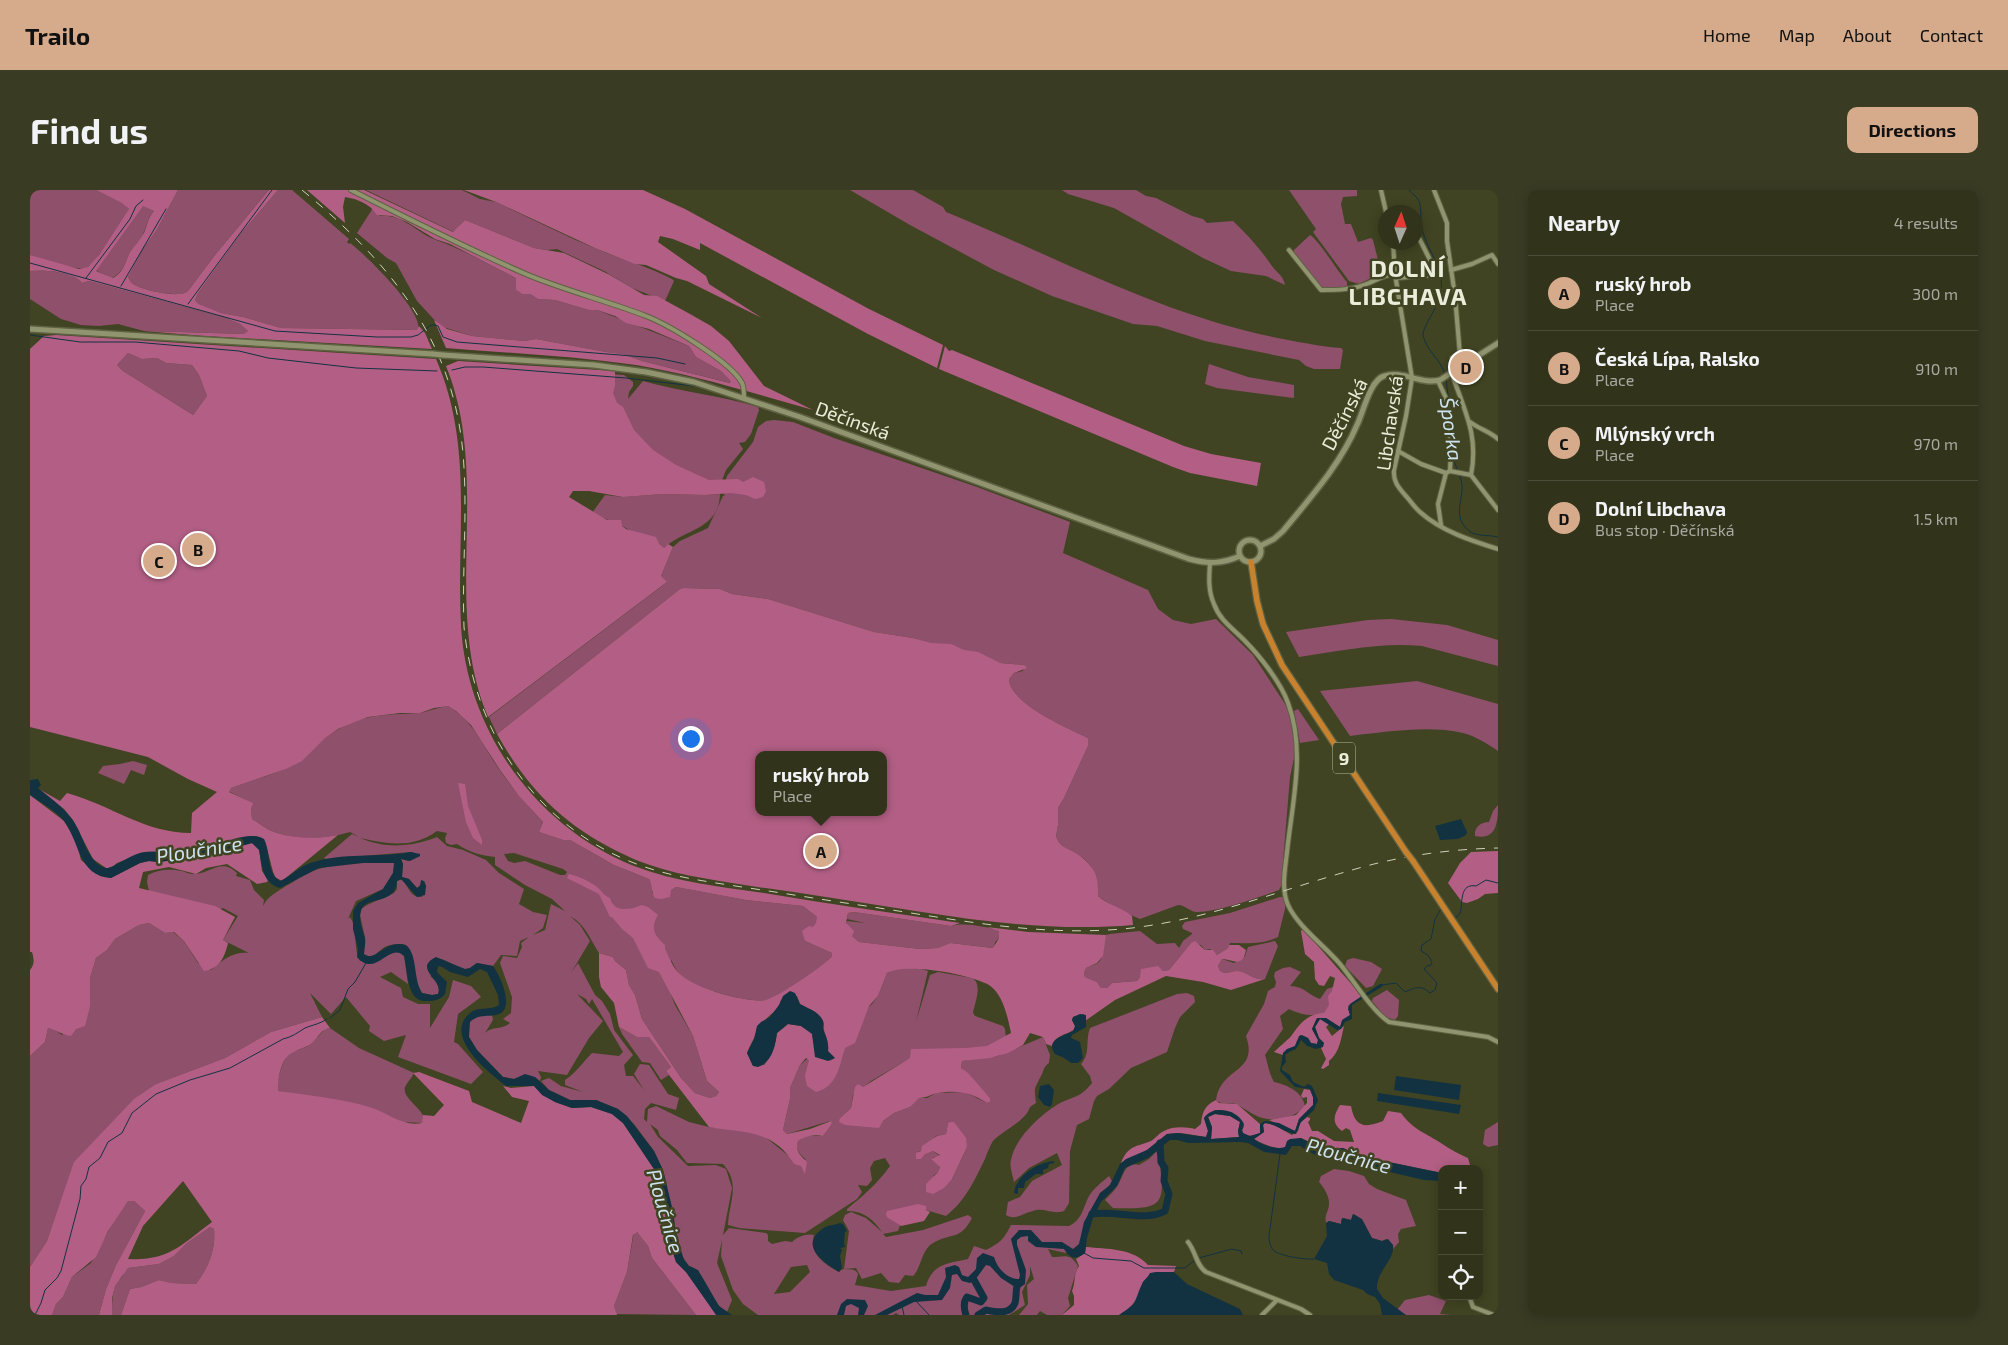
<!DOCTYPE html>
<meta charset="utf-8">
<style>
:root{--surface:#31331a;--page:#393b23;--text:#f1f3f6;--muted:#a8aaa2;--line:#4c4e39;--accent:#d6ab8b}
body{margin:0;font-family:"Exo 2",sans-serif;background:var(--page);color:var(--text)}
.controls{position:absolute;right:15px;bottom:15px;display:grid;overflow:hidden;border-radius:10px;box-shadow:0 2px 12px #0003}
.controls button{width:45px;height:45px;display:grid;place-items:center;padding:0;border:0;border-bottom:1px solid var(--line);background:var(--surface);color:var(--text);font:25px sans-serif}
.compass{position:absolute;left:1348px;top:15px;width:45px;height:45px;border-radius:50%;background:var(--surface);box-shadow:0 2px 12px #0003;rotate:3deg}
.you{position:absolute;left:660px;top:548px;width:18px;height:18px;margin:-12px;border:4px solid #fff;border-radius:50%;background:#1a73e8;box-shadow:0 0 0 8px #1a73e833}
.badge{display:grid;place-items:center;width:32px;height:32px;border-radius:50%;background:var(--accent);color:#111;font-size:16px;font-weight:700}
.pin{position:absolute;translate:-50% -50%;border:2px solid #fff;box-shadow:0 1px 5px #0006}
.popup{position:absolute;left:725px;top:561px;width:132px;height:65px;box-sizing:border-box;display:grid;place-content:center;border-radius:10px;background:var(--surface);filter:drop-shadow(0 1px 4px #0005);font-size:16px;white-space:nowrap;color:var(--muted)}
.popup b{font-size:19px;color:var(--text)}
.popup::after{content:'';position:absolute;left:50%;top:100%;margin-left:-10px;border:10px solid transparent;border-top-color:var(--surface)}
.list{margin:0;padding:0;list-style:none}
h2{display:flex;justify-content:space-between;align-items:center;height:65px;margin:0;padding:0 20px;font-size:21px}
h2 small{font-size:16px;font-weight:400;color:var(--muted)}
.list li{display:grid;grid-template-columns:32px 1fr auto;gap:15px;align-items:center;box-sizing:border-box;height:75px;padding:0 20px;border-top:1px solid var(--line)}
.list b{display:block;font-size:19px;white-space:nowrap}
.list p{margin:0;font-size:16px;white-space:nowrap;color:var(--muted)}
.list em{font-size:16px;font-style:normal;color:var(--muted)}
.icon{flex:none;width:28px;height:28px;fill:none;stroke:currentColor;stroke-width:2;stroke-linecap:round;stroke-linejoin:round}
.map{position:relative;flex:none;width:1468px;height:1125px;overflow:hidden;border-radius:10px}
header{display:flex;align-items:center;gap:30px;box-sizing:border-box;height:70px;padding:0 25px;background:var(--accent);color:#111}
header strong{font-size:24px}
nav{display:flex;gap:28px;margin-inline-start:auto;font-size:18px}
.intro{display:flex;align-items:center;justify-content:space-between;box-sizing:border-box;height:120px;padding:0 30px}
h1{margin:0;font-size:35px}
.button{padding:12px 22px;border-radius:10px;background:var(--accent);color:#111;font-size:18px;font-weight:700}
main{display:flex;gap:30px;padding:0 30px}
aside{flex:1;background:var(--surface);border-radius:10px;box-shadow:0 2px 12px #0003}
.map>svg:first-child{display:block}
.green{fill:#8f506c;fill-rule:evenodd}
.forest{fill:#b35f85;fill-rule:evenodd}
.water{fill:#123241;fill-rule:evenodd}
.lines{fill:none;stroke-linecap:round;stroke-linejoin:round}
.stream{stroke:#123241;stroke-width:1}
.river{stroke:#123241;stroke-width:7}
.street-casing{stroke:#5e6142;stroke-width:6}
.secondary-casing{stroke:#5e6142;stroke-width:8}
.primary-casing{stroke:#5e6142;stroke-width:8}
.street{stroke:#91956f;stroke-width:4}
.secondary{stroke:#91956f;stroke-width:5}
.primary{stroke:#c8822e;stroke-width:5.5}
.rail{stroke:#cdd0b9;stroke-width:1;stroke-dasharray:9 9;stroke-linecap:butt}
.secondary-bridge-casing{stroke:#5e6142;stroke-width:8;stroke-linecap:butt}
.primary-bridge-casing{stroke:#5e6142;stroke-width:8;stroke-linecap:butt}
.secondary-bridge{stroke:#91956f;stroke-width:5}
.primary-bridge{stroke:#c8822e;stroke-width:5.5}
.labels{text-anchor:middle;dominant-baseline:central;stroke-width:5;stroke-linejoin:round;paint-order:stroke}
.shield{fill:#414422;stroke:#b7baa2;stroke-width:1}
.shield-label{font-size:18px;font-weight:bold;fill:#eaedd9}
.street-label{font-size:19px;fill:#eaedd9;stroke:#414422}
.water-label{font-size:20px;font-style:italic;fill:#cde3f0;stroke:#414422}
.district-label{font-size:24px;font-weight:bold;letter-spacing:1px;fill:#eaedd9;stroke:#414422}
</style>
<header>
<strong>Trailo</strong>
<nav><a>Home</a><a>Map</a><a>About</a><a>Contact</a></nav>
</header>
<div class="intro"><h1>Find us</h1><a class="button">Directions</a></div>
<main>
<div class="map">
<svg width="1468" height="1125" viewBox="0 0 1468 1125">
<rect width="100%" height="100%" fill="#414422"/>
<g class="green">
<path d="M0,0H66L93,13L99,19C95,30 66,74 56,78C47,81 10,69 0,65Z"/>
<path d="M148,0H239L185,65L158,101C150,109 113,100 103,94C101,93 99,89 98,87L113,59L126,41Z"/>
<path d="M248,0H262L319,49L317,52L319,54L320,53C335,64 394,122 388,140L251,138L213,127L191,123L168,115L165,110L168,103L212,42Z"/>
<path d="M336,0H432L450,9L466,12C500,28 533,45 567,59C592,70 618,76 642,89L644,91L635,111L602,98L574,81L527,59L517,60L504,58L435,30L424,42Z"/>
<path d="M820,0H883L913,17L916,22C1029,68 1137,128 1258,150C1275,153 1293,157 1311,158L1313,160L1310,179H1284L1276,176L1269,170L1175,151L1127,136L1103,134L1022,106L964,80L880,35Z"/>
<path d="M1032,0H1106L1116,6L1126,8L1162,26L1173,29L1177,33L1203,31C1218,45 1231,60 1242,76C1248,84 1253,85 1255,95L1236,86L1201,81L1173,68L1084,18L1038,4Z"/>
<path d="M1259,0H1327V6L1313,7L1311,14L1315,34H1321L1328,52L1341,48L1343,50L1348,70L1341,72L1345,86L1329,94L1319,91L1283,42L1286,39Z"/>
<path d="M112,15L124,21C117,28 118,34 114,42C111,50 104,56 100,62C95,72 94,82 82,88L65,80Z"/>
<path d="M343,18L350,26C374,24 386,43 406,50C434,60 460,75 486,88V100L492,104H500L508,109L525,110L559,120H567L659,156L666,167L691,181L701,190V193L612,171L593,164L576,162L506,149L494,151L442,146L410,136L387,111L366,73L357,68L327,43Z"/>
<path d="M1280,45C1288,49 1308,82 1317,92V97L1294,98L1288,94L1264,62V60Z"/>
<path d="M6,80C20,81 44,82 52,93L59,91L196,128L210,134L218,141L215,144L114,141L88,134L69,136L51,135L31,129L0,109V81Z"/>
<path d="M98,163L112,169L127,168L136,173L162,175L169,185L177,206L163,225L93,181L87,175Z"/>
<path d="M1179,174L1218,187L1264,195V208L1187,198L1175,194Z"/>
<path d="M518,180L594,185L603,192V196L599,202L598,209L613,191C651,202 690,205 728,217L729,220L721,244L715,252L709,253L713,259L696,280L689,298L514,214Z"/>
<path d="M744,230L763,232L804,248L947,297L1040,332L1033,363L1118,400L1128,419L1143,430L1161,434L1186,429L1223,465L1259,520L1266,559L1260,587L1251,696L1249,700C1230,707 1185,723 1166,722C1159,721 1155,715 1148,715L1110,729L1089,720L1068,706C1067,689 1065,676 1049,665C1040,658 1030,659 1026,646L1028,635V618L1034,608L1058,556V548C1038,538 980,514 979,489L984,483L993,481L994,475L971,473L969,475L883,448L844,442L738,409L702,404L690,399L653,398L650,399L467,544L459,527L636,393L631,386L643,357L650,351L678,338L693,306L695,305L692,302L697,286L723,252L728,237L736,231Z"/>
<path d="M633,304L676,305L690,304C689,340 654,339 634,358L592,336L562,323L575,305L593,307Z"/>
<path d="M1361,429L1417,435L1468,450V476L1392,456C1351,452 1310,461 1269,467L1256,442L1338,430Z"/>
<path d="M1387,491L1468,514V561C1458,554 1445,546 1433,543C1399,535 1355,542 1320,546L1290,501Z"/>
<path d="M418,516C444,531 454,558 471,582C484,600 498,616 513,632L509,642L533,650H540L584,675L619,689L623,695L622,703L641,700L646,697L716,710L773,716L787,727V733L775,751L802,763V766C795,775 746,809 736,810C716,813 666,798 651,786C647,782 644,775 641,770L637,794L645,815L663,846L677,891L689,902L686,906L680,908L665,903L651,888L612,829L605,805L599,795L596,780L585,771L583,767L569,763C560,749 555,734 540,726L550,735L560,751L541,783L548,773L565,805L572,811L580,824L584,840L603,865L594,875L596,886H603L614,900L604,884L610,874L619,875L638,904L649,908L646,920L621,913L615,919L614,929L617,932L618,919L626,916L659,932L679,937L719,941L734,946L760,967L764,974L776,970C769,963 765,960 768,951L776,946H793L802,934L800,931L757,944L753,940L760,909V898L770,875L842,814L848,806L857,783C870,775 884,777 898,781L886,832L900,785L908,782L942,788C953,794 945,812 943,823L945,826L973,836L975,839L976,848L967,857L877,870L841,891L823,905L821,918L810,928L853,931L864,923L880,917L885,910L889,908H897L906,903L935,902L957,913L960,912V908L931,878L932,871L968,866L1013,847L1020,865L1019,873C1013,877 1014,881 1011,886C1004,900 1004,897 1006,913L1000,917C996,931 972,941 963,951C960,956 957,963 955,969C944,991 936,1010 916,1026L896,1020L864,1031L870,1035L868,1041L853,1044L856,1047L893,1040L938,1025L942,1028C930,1051 922,1042 903,1053C891,1060 892,1077 883,1086L875,1085L869,1093L859,1092L851,1083L832,1089L826,1078L814,1079C821,1080 825,1078 828,1084L825,1095L861,1101L896,1096C903,1073 917,1074 938,1069L944,1056L956,1060C970,1053 974,1049 981,1035L1039,1036C1052,1030 1053,1018 1059,1006C1063,999 1072,992 1079,986L1082,991L1077,999L1070,1003L1048,1056L1036,1063L1018,1059L1022,1067C1034,1067 1040,1062 1048,1076L1038,1108L1040,1116L1032,1125H1017L1010,1121L1007,1125H989L998,1114L997,1095L1004,1089L1000,1076V1085L992,1102L995,1115L979,1125H869L866,1123L863,1125H728L713,1114L703,1100L691,1066L692,1050L687,1073L702,1110L697,1122L693,1120C680,1109 673,1078 659,1076L651,1064L633,980L624,961L604,934L588,919L566,910H540L519,900L511,891L519,888L531,896L553,902L535,895V890C546,883 553,872 562,863L589,866L593,862L562,809L559,814L556,809L547,804L573,831L559,848L537,885L508,881L511,887L510,891C499,883 494,886 484,889L473,887L447,860L439,847L438,835C443,825 452,825 462,825L463,830L455,843C462,836 472,840 480,833L473,829L481,823L482,807L470,773L473,766L487,768L492,757L491,753L499,747L490,751L487,766L471,765L463,776L447,773C443,775 441,778 437,779C422,780 413,761 399,772L401,787L408,793L409,801L408,804L402,805L392,803L386,791L382,764L373,754C366,754 358,754 352,759C346,763 343,770 334,764L335,748L330,725L331,719L337,715L364,703L367,699V691L370,690H373C379,698 381,708 392,707L396,696L394,691L387,698L379,689L372,687L373,674L371,669L378,671L390,666L381,662L296,669L294,668L322,644L329,647L320,642C296,649 266,651 242,641C236,639 229,633 222,629L221,619L222,613L198,601L201,598C224,589 248,584 269,572C276,568 280,562 285,556C296,545 310,538 324,532C346,523 366,525 388,523C398,522 408,517 418,516ZM407,641L417,643L415,648L416,653L421,655L427,654C440,663 451,665 465,667V675L495,695L522,709L535,721L521,714L515,740L503,745L513,738L517,725L503,722L489,714L494,699L469,683L456,670L433,660L417,656L407,647C382,657 355,659 330,648C357,654 382,659 407,641ZM484,663L533,679L537,682L535,685H530L495,671L484,673L478,671L474,664ZM918,933L937,957L922,989L903,986L908,982L910,977L902,968L910,966L903,961L894,965L887,962L891,961L906,946L916,944ZM620,934L628,940L630,946L647,960L657,973L693,974C711,994 699,1012 698,1035L709,1038L775,1043L827,1009L832,1002L828,995L837,996L842,990L840,978L844,971L855,968L860,976C848,993 833,1006 817,1019V1021C833,1020 844,1030 852,1042L836,1028L821,1022L815,1025L813,1030L819,1041L814,1079L811,1080L809,1082C795,1075 778,1063 784,1045C777,1043 767,1047 762,1052L755,1051L742,1054L738,1051V1045L736,1043L699,1038L693,1045L702,998L696,979L686,975L658,976L628,947ZM777,1075L780,1082L760,1102L744,1104L761,1077Z"/>
<path d="M1268,519L1289,550L1270,553L1264,521Z"/>
<path d="M103,571L117,575L114,585L101,580L94,594L68,583L73,576L90,574Z"/>
<path d="M1468,615C1468,631 1467,651 1445,646C1444,637 1451,632 1459,632L1463,621Z"/>
<path d="M363,672L365,675L363,683L353,699L326,711L318,729L320,727C328,739 323,758 330,771L358,765L368,761L374,766L378,794L361,782L350,787L371,798L373,807L388,814H400V838L419,807L423,790L441,796L451,807L428,824L424,852L428,854L453,882L441,894L368,867L376,845L354,851L339,841L340,836L316,807L301,824L280,803L292,827L241,842L195,868L126,894L27,1023L17,1051L0,1077V866L15,852L18,838L25,840L32,845L60,816V788L66,768L77,760L85,749L109,735L119,733L135,743L143,742L154,751L168,773L181,780C193,770 203,761 219,763L193,750L208,726L193,718L186,721L119,701L117,692L118,685C130,679 139,679 152,681C156,682 159,684 163,684C180,685 190,667 207,683L206,686L220,690L224,700L234,710L233,716C237,707 248,701 256,696C263,693 269,687 276,684C296,673 339,672 363,672Z"/>
<path d="M1250,707H1255V719L1248,747C1231,755 1218,753 1200,753L1198,758L1187,765L1180,759L1175,760L1171,755L1161,753L1139,780L1133,781L1130,779L1110,787L1107,791L1082,793L1077,798H1071L1067,792L1055,787L1054,783L1056,778C1059,776 1065,775 1068,773C1076,765 1072,755 1076,745L1080,744L1110,741L1127,754L1145,753L1149,758L1153,751L1162,744V743L1153,739L1152,736L1155,732L1200,723Z"/>
<path d="M824,722L921,736C936,732 954,737 969,740V748L965,752L964,758L920,753L908,758L890,759L829,752L822,746L816,733L817,731L835,733L817,729L818,723Z"/>
<path d="M1245,751L1248,756L1235,789C1224,791 1216,781 1207,781C1200,781 1197,785 1190,781L1188,776L1192,769L1204,773L1215,766L1218,757Z"/>
<path d="M1323,768L1341,772L1352,779L1343,796L1336,798L1315,776L1317,770Z"/>
<path d="M1260,777L1271,782L1260,796C1274,796 1278,805 1290,809L1297,799L1303,797V822C1287,826 1275,827 1259,819L1250,826L1253,839L1235,865C1238,874 1239,884 1244,892C1257,895 1272,901 1275,916C1267,924 1263,926 1252,928C1231,932 1225,925 1208,915C1201,911 1192,916 1186,910C1191,876 1229,884 1216,846L1234,814L1238,801L1245,797L1246,792L1244,786L1245,782L1253,778Z"/>
<path d="M1357,800L1369,810L1368,826L1365,830L1355,827L1342,811L1343,808Z"/>
<path d="M1157,803L1164,806L1165,812L1150,827L1145,838L1137,862L1101,878L1079,899L1067,906L1064,911L1059,929L1047,935L1040,961L1039,1013L1034,1021C1022,1025 1014,1017 1003,1021C993,1023 986,1031 976,1025L978,1012L990,1007L1002,991L1032,975L1027,963L999,978L984,992C983,986 979,976 981,970C985,948 1011,924 1030,913C1045,906 1051,907 1062,893L1060,886L1051,874C1061,863 1055,851 1060,838L1147,804Z"/>
<path d="M589,837L607,847H619L641,877L636,881L639,885L631,890L620,873L612,872L592,844Z"/>
<path d="M300,838L329,858L384,883C382,888 377,892 375,897C372,908 391,917 394,928L392,933L372,932L340,917L247,901C248,889 251,868 263,862C268,859 273,859 278,856C285,851 289,845 295,839Z"/>
<path d="M1468,932V955L1458,957L1453,954L1455,940Z"/>
<path d="M1126,962L1128,964C1136,1014 1136,1020 1083,1018L1075,1010C1080,1005 1086,999 1089,993C1094,984 1095,972 1109,975L1119,969Z"/>
<path d="M1304,979L1319,981L1334,986L1339,994L1347,999L1376,1010L1386,1036L1371,1039L1368,1044L1369,1052L1363,1059V1055L1356,1049L1352,1051L1342,1048C1336,1039 1334,1028 1323,1024L1321,1030L1314,1028L1311,1030V1034L1299,1031L1296,1033C1294,1025 1299,1021 1299,1014C1300,1007 1293,996 1289,992L1291,986Z"/>
<path d="M98,1011H104L115,1021L86,1075L76,1099L69,1125H22L26,1114L33,1107L42,1087L61,1073L88,1023Z"/>
<path d="M180,1037L184,1039C186,1060 178,1078 166,1094L140,1093L129,1090L111,1097L100,1099L91,1125H82C82,1115 82,1105 85,1096C88,1090 93,1088 94,1082L98,1078L129,1074L144,1066L157,1053Z"/>
<path d="M604,1042H607L618,1056L622,1068L666,1125L586,1124L584,1116L597,1082Z"/>
<path d="M1399,1105L1416,1111L1410,1124L1421,1125H1376L1367,1120L1375,1110Z"/>
</g>
<g class="forest">
<path d="M66,0H148L126,41L113,59L98,87C99,89 101,93 103,94C112,100 150,109 158,101L185,65L239,0H248L212,42L168,103L165,110L168,114L191,123L213,127L251,138L387,140L389,136L395,143L402,159L174,146L114,141L214,144L218,141L210,134L196,128L59,91L52,93C45,82 13,79 0,81V65L49,79L58,77L70,64L99,19L92,13ZM113,16L124,21C117,29 118,34 114,43C110,50 104,56 100,62C95,72 94,82 83,88L66,81Z"/>
<path d="M277,0H334L423,42L435,30L504,58L534,63L580,85L614,105L627,106L660,124L681,136L699,151L734,196L783,220C725,204 666,185 606,175C543,166 479,163 416,158L404,130L417,139L442,146L494,151L506,149L576,162L593,164L612,171L700,193L701,191L691,181L666,167L659,156L619,139L596,133L585,126L567,120H559L525,110L508,109L500,104H492L486,100V88L420,54L405,49L377,32L362,26L347,25C340,14 328,9 315,7L313,17L315,33Z"/>
<path d="M434,0H613L655,19L839,119L913,155L907,178L838,144L670,53V60L643,49L630,46L628,52L676,86L679,94L732,128L657,91L646,88L616,75L605,74L567,59L466,12Z"/>
<path d="M26,145L406,169C444,256 426,344 431,436C437,541 506,637 604,676C646,692 691,697 734,703C799,714 865,723 930,733L921,736L824,722L818,723L816,733L824,741L822,746L829,752L890,759L908,758L920,753L963,758L969,748V741L957,737L998,742L1076,745L1073,766L1067,773L1056,778L1054,783L1055,787L1067,792L1071,798H1077L1082,793L1107,791L1110,787L1111,779L1128,776L1133,781L1139,780L1161,753L1165,751L1175,760H1183L1187,765L1198,758L1199,755H1209L1216,760C1212,778 1205,770 1192,769L1188,776L1190,781C1197,785 1200,781 1207,781C1216,781 1224,791 1235,789L1201,800L1173,792L1136,786L1085,810L1055,831L1054,824L1043,827L1042,830L1045,836V839C1037,845 1025,845 1022,856L1016,854L1013,847L1000,843L993,855L978,863L960,868L932,871L931,878L938,883L960,908V912L957,913C940,902 928,900 908,903C901,904 897,908 889,908L880,917L864,923L853,931L849,938L815,935L809,932L810,928L821,918L825,897L828,894L833,897L880,868L881,859L936,858L957,856L981,843C978,828 973,804 959,795C941,784 874,772 857,783L848,806L839,816L825,853L815,858C809,876 808,896 786,902L777,896L775,886L779,870L776,868L770,875L760,898V909L753,940L757,944L780,939L801,931L802,934L793,946C783,944 776,946 768,951C765,961 770,965 777,972L775,984L771,976L764,974C743,939 713,943 679,937L636,881L641,877L619,847H607L589,837L584,813L571,797L569,787V763L583,767L585,771L596,780L599,795L605,805L612,829L651,888L665,903L680,908L686,906L689,902L677,891L663,846L629,782L618,778L603,748L592,739L582,727H580L569,704L537,688L539,684C548,686 559,691 567,697C572,701 574,706 580,708C584,723 600,720 612,715L618,717L628,725C620,738 624,745 635,755V759C639,767 644,780 651,785C665,798 716,813 735,810C745,809 795,775 802,766V763L775,751L772,741L779,736L783,737L786,733L787,727L773,716L716,710L646,697L641,700L640,707L631,709L625,708C621,702 623,695 619,689L584,675L540,650H533L509,642L513,632L489,606L470,580L441,535L426,521L418,516L404,518L390,523H370L338,527L325,532L308,539L295,548L272,571L256,579L201,598L199,602L223,613L221,619L222,629C229,633 236,639 242,641C261,649 289,649 308,645L252,691L245,687C239,672 240,659 230,647L221,646L170,659L161,658L143,661L114,662L87,673L81,678H76L63,669L43,630L34,619L7,598L30,611L37,603C81,615 114,643 161,643L162,623L187,602L158,589L118,567L0,537V159L14,146ZM98,163L112,169L127,168L136,173L162,175L169,185L177,206L163,225L93,181L87,175ZM767,806L770,814L785,822L793,831C792,842 800,850 798,861L805,868L801,871L785,860L782,843L771,836L758,834L747,843C745,856 743,864 734,875L723,876L717,863L719,858C723,851 730,834 736,829C742,823 749,819 751,810Z"/>
<path d="M915,156L919,161L922,160L1154,256L1181,264L1231,273L1227,296L1160,283L1143,277L909,179Z"/>
<path d="M428,171L585,181V195L583,203L587,213L593,217L604,240L623,260L646,275L679,290L708,289L713,292L723,287L734,292L736,301L733,307L725,309L716,305L701,303L676,305L633,304L593,307L559,301H543L539,307L577,330H591L592,336L596,339L626,347L629,354L634,358L638,354L643,357L631,386L637,392L458,527C411,415 462,289 416,176Z"/>
<path d="M653,398L690,399L702,404L738,409L844,442L883,448L901,453L921,454L934,460L948,462L970,473L994,475L997,478L984,483L979,489C980,514 1038,538 1058,548V556L1034,608L1028,618V635L1026,646C1030,659 1040,658 1049,665C1055,669 1065,680 1066,686C1068,692 1068,700 1068,706C1078,715 1093,718 1102,726L1103,735C999,744 898,722 796,707C764,702 733,698 702,693C665,687 627,681 593,664C536,637 498,600 467,544L650,399ZM728,565H854V622H728Z"/>
<path d="M428,593L435,594L438,616L452,650V655L443,648L436,632Z"/>
<path d="M0,605L34,631L46,651L51,670L70,686L76,687L81,688L110,673L119,671L128,672L170,667L222,653L229,659L232,681L238,690L237,692L227,694L197,674L176,678L166,684L139,677L113,682L109,698L185,716L205,727L193,750L198,753C195,766 190,779 174,781L154,751L144,742L135,743L119,733L109,735L85,749L77,760L66,768L60,788V816L55,836L46,839L41,846C32,845 27,840 18,838L15,852L0,866V780C5,774 4,769 2,762H0Z"/>
<path d="M1468,661V703L1455,704L1448,709L1437,713L1432,712L1418,693L1430,673L1441,662Z"/>
<path d="M1273,739L1332,806L1318,816L1320,825L1314,829L1310,837L1296,828H1287L1282,839L1288,850L1287,854L1281,853L1278,848L1272,845L1267,851L1265,856L1253,863V865L1244,862C1249,857 1259,849 1262,845C1271,832 1278,824 1294,823L1299,815L1298,806L1302,801L1305,788L1300,786L1294,796L1289,795L1285,789L1284,772L1275,764L1271,741Z"/>
<path d="M292,827L300,838C291,839 288,848 282,853C276,858 270,858 264,862C250,868 248,888 248,901C277,905 313,909 340,917C358,923 373,937 392,933L393,925L404,926L414,915L383,883L389,882L439,901L442,912L491,933L499,911L482,907L473,896L481,898L504,896L510,902L525,912L542,918L561,917L582,924L593,933L626,982L628,1002L634,1015L640,1053L646,1072L656,1082L687,1125H666L622,1068L618,1056L607,1042L603,1045L597,1082L584,1116L587,1125H91L100,1099L111,1097L129,1090L141,1093L166,1094C178,1078 186,1060 184,1039L180,1037L157,1053L144,1066L129,1074L98,1078L85,1096L82,1108V1125H69L76,1099L86,1075L115,1021L104,1011H98L78,1041L66,1067L42,1087L33,1107L26,1114L22,1125H0V1077L17,1051L44,972L104,909L126,894L195,868L241,842ZM153,991L182,1032C151,1055 139,1071 98,1069L113,1036Z"/>
<path d="M1290,829L1299,834L1296,837L1302,846L1314,836C1311,848 1310,862 1299,871V875L1293,879L1291,878L1296,869L1291,858L1294,853L1289,848L1285,837Z"/>
<path d="M1274,899L1280,900L1283,907V915L1269,929L1265,941L1239,930L1266,925L1277,913V907L1273,908L1271,906Z"/>
<path d="M1186,910L1189,913L1207,914L1230,934V943C1224,946 1215,948 1212,941L1214,936L1202,922L1185,920L1174,928L1178,941L1176,947L1151,943L1137,944L1117,960L1091,973C1098,955 1106,957 1121,951C1126,948 1129,943 1134,941C1143,936 1156,937 1165,939L1171,934C1172,922 1175,915 1186,910Z"/>
<path d="M1310,915L1321,916C1325,938 1335,938 1353,931L1358,921L1371,923C1382,938 1391,941 1406,950C1417,957 1426,963 1438,968L1440,975L1438,979H1412V983L1344,969L1331,966L1313,958H1294L1285,955L1271,948C1264,949 1260,955 1254,958C1247,960 1230,953 1224,949L1234,942L1233,935L1235,933L1244,935L1262,945L1268,941L1270,933L1277,927L1280,928V930L1278,932L1282,941H1288L1304,951L1324,952L1320,940L1316,938L1312,941C1301,933 1304,925 1310,915Z"/>
<path d="M1185,924L1200,926L1210,932L1208,941L1209,947L1181,949L1182,937L1178,927Z"/>
<path d="M921,932H924L936,948L937,957L922,989L914,998L903,1004L896,1002V994L908,982L910,977L901,969L910,965L903,961L894,965L891,969H886V963L891,961L892,956L907,946L916,944L918,933Z"/>
<path d="M888,1014L896,1016V1020L900,1022L894,1031L871,1036L857,1027L856,1024L857,1021Z"/>
<path d="M1056,1057C1077,1059 1103,1058 1118,1075L1146,1076L1144,1082H1126L1118,1087L1113,1092L1108,1108L1102,1117L1089,1125H1032L1044,1115V1106L1042,1101C1046,1092 1043,1085 1049,1076L1046,1069L1055,1063Z"/>
</g>
<g class="water">
<path d="M8,589L11,595L8,598C23,610 39,621 48,639C54,651 60,674 76,678C81,679 100,666 107,664C118,660 130,663 141,662C163,659 182,655 204,649C214,646 225,644 234,649C241,662 236,682 250,691C261,686 269,677 280,673C313,662 348,668 381,662L390,664V666L380,671L371,669L373,674L372,687L379,689L387,698L390,696L391,690L394,691L396,696L395,705L387,707L371,689L367,691C366,716 335,705 331,721C328,729 333,740 335,748C336,754 334,759 334,764C346,773 354,749 376,755C388,765 383,789 392,803L402,805L408,804C414,789 382,779 406,767L435,779L440,778L447,773L463,776C470,785 487,821 466,825C455,827 449,824 440,832L439,847L447,860L473,887L484,889L495,884L505,887L519,900L540,910H566L588,919L597,926L624,961L633,980L643,1021L646,1044L654,1070L659,1076L668,1080L689,1116L702,1125H686L656,1082L646,1072L640,1053L634,1015L628,1002L626,982L593,933L582,924L561,917L542,918L525,912L512,905L504,896H476C459,883 412,846 440,823C447,816 461,821 469,815L468,805L457,782L450,779L438,787L420,782L412,777L408,776L407,782L417,792L415,804C410,810 405,811 397,811C376,813 378,780 374,766C359,751 346,789 327,767L328,759L323,739V721L328,713L353,699L363,683L364,673H333L289,678L250,698C232,693 232,675 229,660L222,653L170,667L128,672L119,671L110,673L81,688C48,686 50,652 34,631C26,621 11,613 0,605V590Z"/>
<path d="M1431,629L1437,642L1436,645L1428,649L1410,650L1405,636Z"/>
<path d="M1350,794H1353V796L1322,815V829L1315,832L1311,839L1307,840L1290,829L1285,837L1289,848L1294,853L1293,857L1286,859L1277,856L1271,850L1266,859L1259,862L1255,865L1256,872L1252,877V880L1260,885L1263,892L1274,897L1278,894L1282,896L1288,910L1284,920L1271,932L1266,944C1255,943 1247,934 1235,933L1233,935L1234,942L1224,949C1232,955 1245,960 1255,957L1257,951L1260,949L1271,948L1285,955L1294,958H1313L1331,966L1344,969L1412,983V991L1394,990L1334,976L1325,970L1306,964L1287,966L1270,956H1262L1256,965L1234,962L1218,953L1210,952L1158,953L1147,950H1140L1118,968L1095,978L1087,996L1071,1012L1063,1028L1057,1048L1055,1063C1046,1070 1040,1069 1034,1059L1006,1057L998,1051V1046L991,1047L987,1050V1055L996,1080L995,1094L988,1099L971,1088L960,1076L956,1075L945,1090L940,1093L932,1091L927,1084L922,1085L920,1098L912,1110L884,1112L857,1125H845L887,1103L895,1105H908L916,1087L915,1078L925,1075L929,1077L932,1085L938,1087L946,1079L947,1068L953,1063L964,1067C967,1078 977,1089 989,1089L990,1085L981,1049L989,1040H1001L1012,1052H1032L1043,1059L1049,1054L1054,1032L1060,1021L1070,1003L1080,995L1090,974L1096,969L1117,960L1137,944L1147,943L1176,947L1178,941L1174,928C1183,914 1208,920 1214,934L1212,940L1213,943L1220,946L1230,943V934L1235,931L1249,933L1265,941L1269,929L1283,915V907L1280,899L1265,897L1250,881L1253,863L1257,859L1265,856L1269,846L1271,845L1278,848L1281,853L1287,854L1288,850L1282,839L1287,828H1296L1310,837L1312,830L1320,825L1318,819L1320,814ZM1185,924L1200,926L1210,932L1208,941L1209,947L1181,949L1182,937L1178,927Z"/>
<path d="M760,801L765,803L770,814C778,819 789,821 793,831C795,835 792,838 794,842C797,848 799,855 798,861L805,868L798,871L785,867L782,844L771,836L758,834L747,843C745,856 743,871 728,877L723,876L717,863L724,849L727,836L731,832L740,827L749,815L753,806Z"/>
<path d="M1050,824L1056,825V837L1042,845L1041,848L1050,852L1053,868L1048,873H1041L1034,868L1025,864C1015,850 1033,846 1043,841L1045,836L1042,830L1043,827Z"/>
<path d="M1366,886L1431,895L1429,910L1364,900Z"/>
<path d="M1019,894L1024,900L1022,914L1020,917L1014,915L1008,907L1010,896Z"/>
<path d="M1348,903L1431,915L1429,924L1347,911Z"/>
<path d="M1024,971V973L1019,974L1018,978L1013,980V984H1006L995,992L994,998H988V1004L984,1003C986,985 1009,972 1024,971Z"/>
<path d="M1323,1024L1332,1029L1342,1048L1352,1051L1358,1049L1363,1055C1365,1071 1346,1081 1347,1099L1353,1108L1376,1125H1352L1350,1114L1345,1107L1337,1104L1333,1100L1304,1090L1299,1084L1297,1073L1284,1069L1297,1046L1296,1033L1299,1031L1311,1034L1312,1028L1321,1030Z"/>
<path d="M810,1033L813,1034L817,1041L815,1042L814,1053L815,1057L810,1058L812,1060L810,1066L812,1078L809,1082C791,1071 768,1054 795,1037C800,1035 805,1035 810,1033Z"/>
<path d="M1126,1082H1144L1157,1094L1210,1119L1213,1125H1089C1110,1111 1103,1112 1113,1092C1115,1089 1118,1087 1120,1083Z"/>
<path d="M817,1109L835,1110L838,1116L834,1125H828L829,1118L821,1114L816,1116L814,1125H807L811,1114Z"/>
</g>
<g class="lines">
<g class="stream">
<path d="M1379,0C1382,3 1387,7 1389,11C1392,19 1390,30 1392,38C1397,62 1417,81 1410,107C1407,118 1392,138 1393,145C1396,161 1412,170 1415,185"/>
<path d="M0,3L2,0"/>
<path d="M0,73L245,141L347,147H381L388,145L401,135H405L408,136L413,147L427,152L627,168L655,174"/>
<path d="M56,88L100,29L106,16L113,10"/>
<path d="M91,96L136,19"/>
<path d="M158,114L242,0"/>
<path d="M0,145L50,152H105L209,161L238,168L326,178L407,181"/>
<path d="M422,180L435,177H453L596,188L664,196"/>
<path d="M1416,189L1422,237L1424,271L1428,281"/>
<path d="M1429,285C1439,302 1421,321 1435,337C1438,340 1441,343 1445,344C1452,346 1460,345 1468,347"/>
<path d="M1423,730L1430,724C1433,713 1429,693 1446,696L1456,690L1468,693"/>
<path d="M1352,795L1366,793L1375,802C1385,798 1390,794 1400,803L1405,800L1407,793L1394,779L1397,776L1401,775L1402,772L1398,765L1391,761L1392,755L1401,749L1405,729L1411,719"/>
<path d="M300,828L310,820L318,799L325,792L336,773"/>
<path d="M1250,964L1239,1046C1239,1051 1240,1057 1244,1061C1251,1066 1275,1070 1284,1069"/>
<path d="M1054,1063L1063,1068L1101,1071L1114,1078H1155L1165,1070"/>
<path d="M1169,1068L1202,1059L1211,1061L1212,1064"/>
<path d="M886,1111L899,1125"/>
<path d="M872,1116L874,1125"/>
<path d="M5,1125L11,1113L15,1100L27,1088L31,1081L50,1009L51,996L56,989L59,977L70,968L78,952L92,943L102,923L126,904L160,890L200,878L253,849C262,847 267,843 275,838C282,835 290,834 297,829"/>
</g>
<g class="river">
<path d="M1062,1024C1085,1020 1116,1032 1135,1021L1139,1004L1134,991L1135,978L1131,972L1130,953"/>
<path d="M936,1125C934,1119 933,1112 937,1107L951,1112L954,1108L943,1088"/>
<path d="M948,1125L956,1120C966,1122 980,1125 985,1113C987,1107 985,1100 988,1093"/>
</g>
<defs>
<g id="street">
<path d="M321,0C379,29 438,59 498,85C537,101 577,111 616,126C639,135 701,172 712,193C714,197 714,202 714,208"/>
<path d="M1351,0L1356,22"/>
<path d="M1404,0L1417,33V51L1425,106L1430,165"/>
<path d="M1363,52L1365,84L1382,188L1376,226L1364,280C1363,291 1368,297 1375,305C1380,310 1384,317 1390,322C1411,341 1442,351 1468,359"/>
<path d="M1259,60L1291,100C1306,100 1324,100 1339,93C1348,89 1355,85 1365,84"/>
<path d="M1421,80L1442,74L1462,65L1468,74"/>
<path d="M1366,88L1405,85L1404,78L1388,46L1386,30"/>
<path d="M1427,180L1422,168L1427,164L1430,165"/>
<path d="M1422,184C1434,220 1449,245 1441,285L1468,320"/>
<path d="M1408,191L1416,208L1421,259L1420,281L1416,283L1408,314L1411,335"/>
<path d="M1440,232C1449,239 1459,241 1468,249"/>
<path d="M1368,261L1391,274L1416,283"/>
<path d="M1420,281L1441,285"/>
<path d="M1180,373C1179,387 1178,401 1184,414C1190,431 1204,439 1215,451C1230,466 1251,493 1258,513C1276,561 1262,613 1257,662C1255,679 1251,699 1258,715C1269,738 1294,755 1310,774C1325,792 1341,820 1359,832L1458,847L1468,852"/>
<path d="M1158,1052C1166,1062 1166,1075 1176,1082L1271,1119L1280,1125"/>
<path d="M1439,1106L1443,1117L1464,1125"/>
<path d="M1232,1125L1247,1110"/>
</g>
<g id="secondary">
<path d="M0,139L403,164"/>
<path d="M413,165L564,175L616,182L664,192L770,227L1159,369C1178,374 1192,374 1210,366"/>
<circle cx="1220" cy="361" r="11"/>
<path d="M1230,356L1244,349L1253,341C1280,308 1310,275 1327,235C1333,223 1340,190 1354,186C1372,180 1392,195 1410,190L1468,153"/>
</g>
<g id="primary">
<path d="M1221,372L1227,411L1233,434L1252,475L1376,662"/>
<path d="M1383,671L1468,799"/>
</g>
</defs>
<use href="#street" class="street-casing"/>
<use href="#secondary" class="secondary-casing"/>
<use href="#primary" class="primary-casing"/>
<use href="#street" class="street"/>
<use href="#secondary" class="secondary"/>
<use href="#primary" class="primary"/>
<path class="rail" d="M272,0C363,75 428,155 434,278C437,331 432,384 434,437C445,547 510,643 618,678C649,688 680,692 712,697C753,703 794,710 836,716C924,729 1012,748 1102,738C1186,728 1263,695 1344,674C1385,664 1426,659 1468,658"/>
<defs>
<path id="secondary-bridge" d="M403,164L413,165"/>
<path id="primary-bridge" d="M1376,662L1383,671"/>
</defs>
<use href="#secondary-bridge" class="secondary-bridge-casing"/>
<use href="#primary-bridge" class="primary-bridge-casing"/>
<use href="#secondary-bridge" class="secondary-bridge"/>
<use href="#primary-bridge" class="primary-bridge"/>
</g>
<g class="labels">
<rect class="shield" x="1303" y="552.5" width="22" height="31" rx="4"/>
<g class="shield-label">
<text x="1314" y="568">9</text>
</g>
<g class="street-label">
<text transform="translate(1314 224) rotate(-63)">Děčínská</text>
<text transform="translate(823 230) rotate(20)">Děčínská</text>
<text transform="translate(1359 233) rotate(-82)">Libchavská</text>
</g>
<g class="water-label">
<text transform="translate(1422 239) rotate(82)">Šporka</text>
<text transform="translate(169 659) rotate(-9)">Ploučnice</text>
<text transform="translate(1319 965) rotate(15)">Ploučnice</text>
<text transform="translate(636 1021) rotate(74)">Ploučnice</text>
</g>
<g class="district-label">
<text x="1378" y="77">DOLNÍ<tspan x="1378" dy="28">LIBCHAVA</tspan></text>
</g>
</g>
</svg>
<div class="controls">
<button>+</button>
<button>−</button>
<button><svg class="icon" aria-label="locate" viewBox="0 0 24 24"><circle cx="12" cy="12" r="6"/><path d="M12 2v4M12 18v4M2 12h4M18 12h4"/></svg></button>
</div>
<svg class="compass" viewBox="-18 -18 36 36"><path d="M0-13l5 13h-10z" fill="#e53935"/><path d="M0 13l5-13h-10z" fill="#a8aaa2"/></svg>
<div class="you"></div>
<div class="pin badge" style="left:791px;top:661px">A</div>
<div class="popup"><b>ruský hrob</b>Place</div>
<div class="pin badge" style="left:168px;top:359px">B</div>
<div class="pin badge" style="left:129px;top:371px">C</div>
<div class="pin badge" style="left:1436px;top:177px">D</div>
</div>
<aside>
<h2>Nearby<small>4 results</small></h2>
<ul class="list">
<li><span class="badge">A</span><div><b>ruský hrob</b><p>Place</p></div><em>300 m</em></li>
<li><span class="badge">B</span><div><b>Česká Lípa, Ralsko</b><p>Place</p></div><em>910 m</em></li>
<li><span class="badge">C</span><div><b>Mlýnský vrch</b><p>Place</p></div><em>970 m</em></li>
<li><span class="badge">D</span><div><b>Dolní Libchava</b><p>Bus stop · Děčínská</p></div><em>1.5 km</em></li>
</ul>
</aside>
</main>
